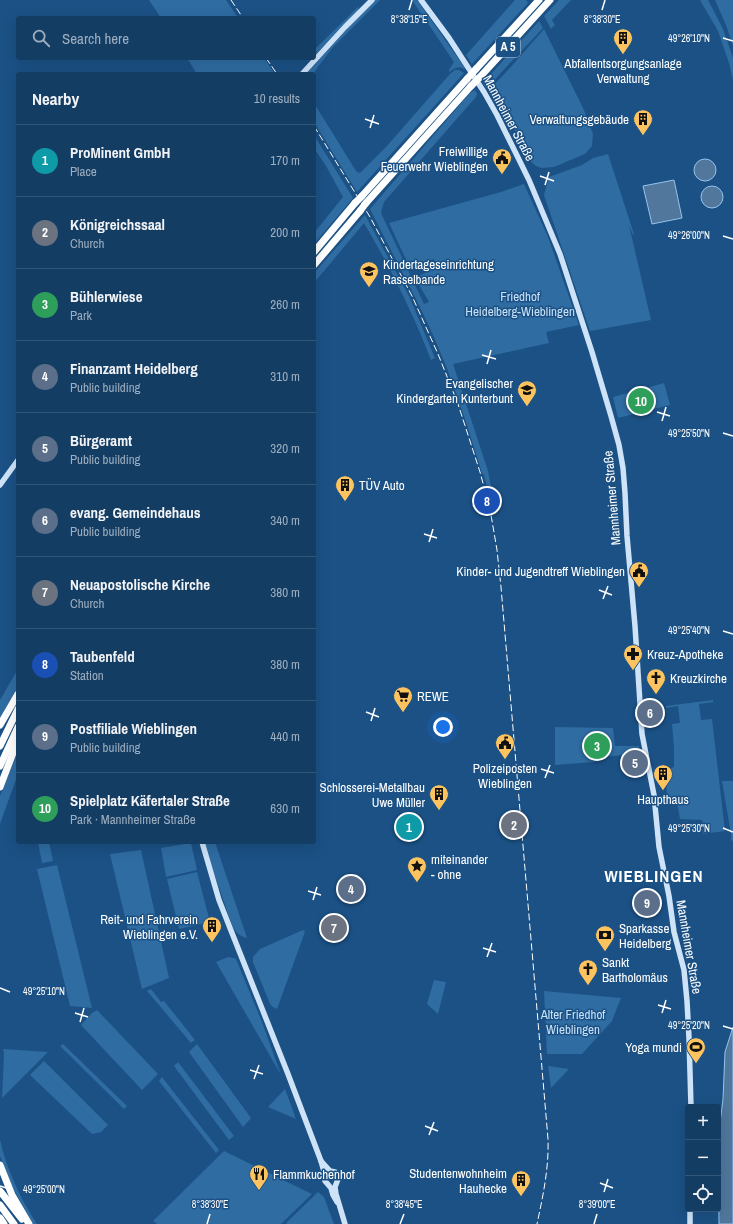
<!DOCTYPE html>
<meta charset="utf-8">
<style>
:root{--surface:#143d64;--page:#21486d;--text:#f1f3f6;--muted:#9daebf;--line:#335678;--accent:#e69b98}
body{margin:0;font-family:"Archivo Narrow",sans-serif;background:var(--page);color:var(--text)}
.controls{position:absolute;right:12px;bottom:12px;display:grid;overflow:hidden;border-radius:4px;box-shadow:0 4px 16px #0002}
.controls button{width:36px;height:36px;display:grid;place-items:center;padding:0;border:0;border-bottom:1px solid var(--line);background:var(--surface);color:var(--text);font:20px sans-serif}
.you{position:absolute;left:443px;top:727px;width:14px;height:14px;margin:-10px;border:3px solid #fff;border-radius:50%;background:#1a73e8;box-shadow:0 0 0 6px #1a73e833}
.badge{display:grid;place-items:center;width:26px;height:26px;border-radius:50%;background:var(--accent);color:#fff;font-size:13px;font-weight:700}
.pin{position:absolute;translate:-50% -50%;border:2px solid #fff;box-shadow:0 1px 4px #0006}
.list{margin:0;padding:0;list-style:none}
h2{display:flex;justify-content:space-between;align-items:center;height:52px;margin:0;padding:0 16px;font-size:17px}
h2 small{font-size:13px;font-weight:400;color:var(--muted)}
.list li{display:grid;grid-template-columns:26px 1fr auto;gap:12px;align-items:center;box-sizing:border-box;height:72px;padding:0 16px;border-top:1px solid var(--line)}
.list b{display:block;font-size:15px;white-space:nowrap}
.list p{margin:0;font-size:13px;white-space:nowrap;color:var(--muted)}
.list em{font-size:13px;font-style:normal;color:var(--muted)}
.icon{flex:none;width:22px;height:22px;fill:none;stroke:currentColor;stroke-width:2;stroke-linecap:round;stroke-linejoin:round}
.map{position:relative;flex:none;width:733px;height:1224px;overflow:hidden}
.search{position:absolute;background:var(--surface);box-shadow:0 4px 16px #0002;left:16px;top:16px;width:300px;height:44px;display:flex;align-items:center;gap:10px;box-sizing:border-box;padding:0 14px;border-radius:4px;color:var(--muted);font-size:15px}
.panel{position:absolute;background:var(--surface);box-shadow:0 4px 16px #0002;left:16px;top:72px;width:300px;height:772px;border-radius:4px}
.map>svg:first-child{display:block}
.green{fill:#2f6ca2}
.water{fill:#51779d;stroke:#95c4ed}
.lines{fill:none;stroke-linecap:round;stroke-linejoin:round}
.secondary{stroke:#cee3f8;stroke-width:5.5}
.highway{stroke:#fff;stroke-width:7}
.rail{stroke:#fff;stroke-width:1;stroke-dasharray:7 3;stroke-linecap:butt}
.highway-bridge{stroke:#fff;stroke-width:7}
.ticks{fill:none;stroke:#fff;stroke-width:1.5}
.labels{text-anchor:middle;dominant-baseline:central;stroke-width:3;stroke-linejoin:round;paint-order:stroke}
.shield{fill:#1b5185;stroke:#bbcbda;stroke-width:1}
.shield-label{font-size:12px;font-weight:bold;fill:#fff}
.poi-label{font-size:13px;fill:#fff;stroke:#1b5185;text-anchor:start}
.street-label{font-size:13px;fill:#fff;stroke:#1b5185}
.park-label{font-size:13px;fill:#c7e1f8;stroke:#1b5185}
.district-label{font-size:17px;font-weight:bold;letter-spacing:1px;fill:#fff;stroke:#1b5185}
.ticks-label{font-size:10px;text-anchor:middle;fill:#fff;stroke:#1b5185;stroke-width:3;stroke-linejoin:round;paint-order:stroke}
</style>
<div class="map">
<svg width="733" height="1224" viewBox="0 0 733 1224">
<rect width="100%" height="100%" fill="#1b5185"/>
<g class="green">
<path d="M149,0H226L238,18H161Z"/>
<path d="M374,0H380L333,47L315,71L314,74H307L308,71Z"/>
<path d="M412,0H417L465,68L464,69C458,65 454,69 449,72V70L454,62Z"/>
<path d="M515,0H526L528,3L472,64L466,55Z"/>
<path d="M559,0H571L552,20L555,25L551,29L544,16Z"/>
<path d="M700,0H708L723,29L733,58V80L729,63L718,31Z"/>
<path d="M715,0H733V46L726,25Z"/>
<path d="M359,6L358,11L314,56V50Z"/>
<path d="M539,21L543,28C526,47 507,65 490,85L486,88L483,83Z"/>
<path d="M544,29L584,110L593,134L592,146L585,154L554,167L542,168L536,166L529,160L517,134L489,90L510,68Z"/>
<path d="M187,58H264L275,74H197Z"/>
<path d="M455,70H459L464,73L357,192L314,122V103L356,171L359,173L361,172L386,147L450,74Z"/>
<path d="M475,90L477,94L476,97L384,202L381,213L424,304L429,302L415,278L437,267L434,259L410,268L389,223L501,192L524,184L548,237L579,325L546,332L549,343L453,364L488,471L494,502H491L484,475L482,473C469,431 456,389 439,349C419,301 393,256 370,209L470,93Z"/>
<path d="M314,135L353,198L314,244V233L343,197L326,166L314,148Z"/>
<path d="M608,154L634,234L633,235L629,225L651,320L590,331L544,195L549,177L582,165L593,158Z"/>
<path d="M365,215L409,296L435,358L431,360C413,313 390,267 364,223L314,283V273Z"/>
<path d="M664,383L670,405L618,418L613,397Z"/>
<path d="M18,669V687L0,719V700Z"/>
<path d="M713,700V702L699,704L701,720L712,719L725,831L703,834L702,820L680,819L677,803L667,804L666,770L674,767V748L672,724L680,723L678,706L666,708V706Z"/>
<path d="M555,727L613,728L615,746H639V756L625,755L601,757L597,761L594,762L555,765Z"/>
<path d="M18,753V774L0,824V796L17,754Z"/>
<path d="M722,781H733V841L731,840V834Z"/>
<path d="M38,842H49L53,861L42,863Z"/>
<path d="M205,842H215L247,938C239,936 236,933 232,925L213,870Z"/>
<path d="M191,843L197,870L166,877L161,848Z"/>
<path d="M141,850L169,978L142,989L110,854Z"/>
<path d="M57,865L92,1008L70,1006L37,869Z"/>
<path d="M197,872L210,922L179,929L167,879Z"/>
<path d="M303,930L305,932L277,1009L273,1007L270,1004L253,962V957L260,949Z"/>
<path d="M228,957L234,958L236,959L262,1022L281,1075L216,962Z"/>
<path d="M434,980L446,982L438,1014L427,1004Z"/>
<path d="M151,989L161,1002L164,1001L195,1040L191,1043L147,991Z"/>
<path d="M544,991L621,998L612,1021L582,1054H547Z"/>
<path d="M97,1010L158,1074L142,1090L81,1025L92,1013Z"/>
<path d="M63,1044L127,1106L124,1109L60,1046Z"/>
<path d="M197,1044L251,1118L243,1127L189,1052Z"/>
<path d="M3,1049L48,1052L2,1098L4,1054Z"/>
<path d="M44,1061L108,1125L101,1132L92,1134L30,1075Z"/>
<path d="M178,1062L234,1136L229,1140L174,1066Z"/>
<path d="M548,1066L569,1069L551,1088Z"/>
<path d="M162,1077L219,1150L216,1153L159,1081Z"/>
<path d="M285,1089L296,1119L268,1107Z"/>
<path d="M0,1140C7,1170 20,1198 37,1224H33L10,1183L0,1156Z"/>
<path d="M224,1151L312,1194L281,1224H157L153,1221Z"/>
<path d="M318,1192L324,1197L334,1224H288L286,1223Z"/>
</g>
<g class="water">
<circle cx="705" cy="170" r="11"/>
<path d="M674,180L682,218L652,224L643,186Z"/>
<circle cx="712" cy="197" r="11"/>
<path d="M733,1027V1224H719L718,1139L723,1099L725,1052Z"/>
</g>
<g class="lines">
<g class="secondary">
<path d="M421,0L449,38L484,92L497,115L529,180L560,254L592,352L611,416L619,445L623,468L625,493L627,536L635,626L642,734L654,795L659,847L669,896L674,932L684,970L687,1001L689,1038L691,1107"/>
<path d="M302,74L345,27L372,0"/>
<path d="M0,485L18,460"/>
<path d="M202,842L219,900L232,933L288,1074L321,1161L325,1175V1181L331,1188L333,1195L337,1202"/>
<path d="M321,1161L330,1171L335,1172L338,1176V1179L335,1187L336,1194L345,1224"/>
<path d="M690,1224V1209"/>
</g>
<g class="highway">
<path d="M476,69L539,0"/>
<path d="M480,77L550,0"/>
<path d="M362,196L467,79"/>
<path d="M366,203L471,86"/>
<path d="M314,252L355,203"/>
<path d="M314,265L360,211"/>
<path d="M0,725L18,694"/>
<path d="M0,746L18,709"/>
<path d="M0,766L18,727"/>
<path d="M0,787L18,740"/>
<path d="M0,1165L12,1195L29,1224"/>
<path d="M0,1191L22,1219"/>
<path d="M0,1205L14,1224"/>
<path d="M0,1218L4,1224"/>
</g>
<g class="rail">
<path d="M231,0L243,18"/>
<path d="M266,58L277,74"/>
<path d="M314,126L370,217L412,296L438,354L458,404L480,472L490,509L497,550L501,587L548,1139C549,1168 543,1196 537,1224"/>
</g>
<g class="highway-bridge">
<path d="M467,79L476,69"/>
<path d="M471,86L480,77"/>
<path d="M355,203L362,196"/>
<path d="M360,211L366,203"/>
</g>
</g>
<path class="ticks" d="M409,10L412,0M602,10L605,0M723,38L733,41M365,119L379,124M370,128L374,115M540,176L554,181M545,185L549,172M723,236L733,239M482,355L496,359M487,364L491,350M657,412L670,416M662,421L666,407M723,433L733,436M424,534L437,538M429,542L433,529M599,590L612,595M603,599L608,586M723,631L733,634M366,712L379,717M371,721L375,708M541,769L554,773M545,778L550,765M723,828L733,832M308,891L321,895M313,900L317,887M483,948L496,952M487,957L492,943M0,988L10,992M658,1005L671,1009M75,1013L88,1017M662,1013L666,1000M80,1022L84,1008M723,1026L733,1029M250,1070L263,1074M254,1079L259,1065M425,1126L438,1131M429,1135L434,1122M600,1183L613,1188M0,1186L10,1189M604,1192L608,1179M207,1224L210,1214M400,1224L404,1214M594,1224L597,1214"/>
<defs>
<symbol id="building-pin" viewBox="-11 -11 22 30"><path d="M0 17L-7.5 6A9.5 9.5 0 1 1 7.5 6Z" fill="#fcc35f" stroke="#1b5185"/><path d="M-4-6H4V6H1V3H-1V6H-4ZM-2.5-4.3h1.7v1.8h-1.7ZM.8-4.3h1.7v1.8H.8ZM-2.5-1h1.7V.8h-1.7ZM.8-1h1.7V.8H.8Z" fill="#111"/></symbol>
<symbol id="civic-pin" viewBox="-11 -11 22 30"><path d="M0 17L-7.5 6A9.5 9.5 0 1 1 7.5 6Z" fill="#fcc35f" stroke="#1b5185"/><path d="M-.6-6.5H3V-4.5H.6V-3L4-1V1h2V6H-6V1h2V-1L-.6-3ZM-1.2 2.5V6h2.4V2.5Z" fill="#111"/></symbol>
<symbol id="school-pin" viewBox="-11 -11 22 30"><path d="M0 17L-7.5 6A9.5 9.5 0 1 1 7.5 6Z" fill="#fcc35f" stroke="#1b5185"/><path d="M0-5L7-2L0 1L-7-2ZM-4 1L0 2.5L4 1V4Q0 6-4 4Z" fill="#111"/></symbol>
<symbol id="pharmacy-pin" viewBox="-11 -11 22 30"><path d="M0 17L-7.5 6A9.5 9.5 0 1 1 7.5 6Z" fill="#fcc35f" stroke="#1b5185"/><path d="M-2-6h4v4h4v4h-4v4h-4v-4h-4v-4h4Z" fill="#111"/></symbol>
<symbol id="church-pin" viewBox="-11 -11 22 30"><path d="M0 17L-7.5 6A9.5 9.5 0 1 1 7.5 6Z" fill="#fcc35f" stroke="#1b5185"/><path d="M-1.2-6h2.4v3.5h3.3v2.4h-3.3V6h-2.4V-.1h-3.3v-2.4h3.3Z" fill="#111"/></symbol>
<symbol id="supermarket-pin" viewBox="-11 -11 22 30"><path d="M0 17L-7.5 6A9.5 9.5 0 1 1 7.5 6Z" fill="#fcc35f" stroke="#1b5185"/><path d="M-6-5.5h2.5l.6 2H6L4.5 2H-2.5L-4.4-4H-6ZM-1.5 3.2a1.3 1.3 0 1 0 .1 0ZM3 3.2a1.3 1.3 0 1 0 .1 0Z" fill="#111"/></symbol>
<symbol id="sight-pin" viewBox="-11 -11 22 30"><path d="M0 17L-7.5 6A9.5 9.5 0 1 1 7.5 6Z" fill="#fcc35f" stroke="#1b5185"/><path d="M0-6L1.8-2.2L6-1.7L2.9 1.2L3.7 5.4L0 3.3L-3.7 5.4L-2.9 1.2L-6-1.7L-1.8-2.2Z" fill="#111"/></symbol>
<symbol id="bank-pin" viewBox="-11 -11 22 30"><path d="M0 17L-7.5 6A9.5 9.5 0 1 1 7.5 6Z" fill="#fcc35f" stroke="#1b5185"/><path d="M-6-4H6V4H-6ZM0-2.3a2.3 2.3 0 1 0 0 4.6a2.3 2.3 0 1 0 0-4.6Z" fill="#111"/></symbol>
<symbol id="stadium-pin" viewBox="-11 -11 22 30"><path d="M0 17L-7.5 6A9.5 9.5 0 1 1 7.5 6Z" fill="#fcc35f" stroke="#1b5185"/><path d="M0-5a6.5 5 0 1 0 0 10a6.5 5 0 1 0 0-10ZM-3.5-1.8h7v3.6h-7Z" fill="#111"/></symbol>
<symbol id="restaurant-pin" viewBox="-11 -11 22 30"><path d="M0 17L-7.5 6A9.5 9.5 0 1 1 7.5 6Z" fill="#fcc35f" stroke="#1b5185"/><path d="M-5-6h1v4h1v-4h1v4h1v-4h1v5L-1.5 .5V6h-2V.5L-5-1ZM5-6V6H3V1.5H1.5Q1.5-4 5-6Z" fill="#111"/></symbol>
</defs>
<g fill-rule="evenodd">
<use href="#building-pin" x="612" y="27" width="22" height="30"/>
<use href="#building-pin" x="632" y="108" width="22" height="30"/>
<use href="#civic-pin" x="491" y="147" width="22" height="30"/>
<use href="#school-pin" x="358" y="260" width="22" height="30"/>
<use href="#school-pin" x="516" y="379" width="22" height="30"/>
<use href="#building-pin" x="334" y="474" width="22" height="30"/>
<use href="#civic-pin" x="628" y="560" width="22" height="30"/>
<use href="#pharmacy-pin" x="622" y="643" width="22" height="30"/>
<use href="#church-pin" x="645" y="667" width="22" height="30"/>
<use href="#supermarket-pin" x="392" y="685" width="22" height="30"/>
<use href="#civic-pin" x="494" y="732" width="22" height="30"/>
<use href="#building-pin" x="652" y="763" width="22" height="30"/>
<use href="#building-pin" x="428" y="783" width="22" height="30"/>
<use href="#sight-pin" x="406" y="855" width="22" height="30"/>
<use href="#building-pin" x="201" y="915" width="22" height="30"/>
<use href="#bank-pin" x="594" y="924" width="22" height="30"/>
<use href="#church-pin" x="577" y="958" width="22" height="30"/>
<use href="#stadium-pin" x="685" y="1036" width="22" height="30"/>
<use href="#restaurant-pin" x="248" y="1163" width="22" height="30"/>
<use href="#building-pin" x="510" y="1169" width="22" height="30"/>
</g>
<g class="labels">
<rect class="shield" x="496" y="37" width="24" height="20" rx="3"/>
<g class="shield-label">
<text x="508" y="47">A 5</text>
</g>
<g class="poi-label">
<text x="623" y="63" text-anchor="middle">Abfallentsorgungsanlage<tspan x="623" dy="15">Verwaltung</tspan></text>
<text x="629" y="119" text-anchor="end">Verwaltungsgebäude</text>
<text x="488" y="151" text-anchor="end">Freiwillige<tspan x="488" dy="15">Feuerwehr Wieblingen</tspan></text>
<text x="383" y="264">Kindertageseinrichtung<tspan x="383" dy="15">Rasselbande</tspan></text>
<text x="513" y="383" text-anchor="end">Evangelischer<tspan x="513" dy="15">Kindergarten Kunterbunt</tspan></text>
<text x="359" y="485">TÜV Auto</text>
<text x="625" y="571" text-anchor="end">Kinder- und Jugendtreff Wieblingen</text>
<text x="647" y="654">Kreuz-Apotheke</text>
<text x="670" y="678">Kreuzkirche</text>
<text x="417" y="696">REWE</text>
<text x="505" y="768" text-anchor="middle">Polizeiposten<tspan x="505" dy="15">Wieblingen</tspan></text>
<text x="425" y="787" text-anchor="end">Schlosserei-Metallbau<tspan x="425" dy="15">Uwe Müller</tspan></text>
<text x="663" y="799" text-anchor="middle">Haupthaus</text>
<text x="431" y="859">miteinander<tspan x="431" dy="15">- ohne</tspan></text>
<text x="198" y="919" text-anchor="end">Reit- und Fahrverein<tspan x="198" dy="15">Wieblingen e.V.</tspan></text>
<text x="619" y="928">Sparkasse<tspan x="619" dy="15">Heidelberg</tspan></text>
<text x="602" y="962">Sankt<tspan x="602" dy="15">Bartholomäus</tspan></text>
<text x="682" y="1047" text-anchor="end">Yoga mundi</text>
<text x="507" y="1173" text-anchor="end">Studentenwohnheim<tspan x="507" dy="15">Hauhecke</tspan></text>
<text x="273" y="1174">Flammkuchenhof</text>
</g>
<g class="street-label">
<text transform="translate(509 118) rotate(62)">Mannheimer Straße</text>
<text transform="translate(612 498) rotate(-95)">Mannheimer Straße</text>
<text transform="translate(689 947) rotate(80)">Mannheimer Straße</text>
</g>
<g class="park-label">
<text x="520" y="296">Friedhof<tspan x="520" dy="15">Heidelberg-Wieblingen</tspan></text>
<text x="573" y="1014">Alter Friedhof<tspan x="573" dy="15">Wieblingen</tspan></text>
</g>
<g class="district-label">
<text x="654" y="875">WIEBLINGEN</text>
</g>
</g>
<g class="ticks-label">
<text x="409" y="23">8°38'15"E</text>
<text x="602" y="23">8°38'30"E</text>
<text x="689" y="42">49°26'10"N</text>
<text x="689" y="239">49°26'00"N</text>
<text x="689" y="437">49°25'50"N</text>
<text x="689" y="634">49°25'40"N</text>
<text x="689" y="832">49°25'30"N</text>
<text x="44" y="995">49°25'10"N</text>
<text x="689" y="1029">49°25'20"N</text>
<text x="44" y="1193">49°25'00"N</text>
<text x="210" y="1208">8°38'30"E</text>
<text x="404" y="1208">8°38'45"E</text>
<text x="597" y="1208">8°39'00"E</text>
</g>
</svg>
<div class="controls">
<button>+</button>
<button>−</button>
<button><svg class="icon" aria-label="locate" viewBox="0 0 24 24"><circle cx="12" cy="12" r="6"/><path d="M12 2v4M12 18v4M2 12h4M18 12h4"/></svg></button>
</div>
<div class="you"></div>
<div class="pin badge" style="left:409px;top:827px;background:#0f9aa8">1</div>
<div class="pin badge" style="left:514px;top:825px;background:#6b7280">2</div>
<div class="pin badge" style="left:597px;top:746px;background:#2e9e5b">3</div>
<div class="pin badge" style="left:351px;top:889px;background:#5c6f8a">4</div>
<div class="pin badge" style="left:635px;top:763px;background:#5c6f8a">5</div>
<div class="pin badge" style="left:650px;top:713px;background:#5c6f8a">6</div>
<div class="pin badge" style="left:334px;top:928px;background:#6b7280">7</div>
<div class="pin badge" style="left:487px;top:501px;background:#1a4fb4">8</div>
<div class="pin badge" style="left:647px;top:903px;background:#5c6f8a">9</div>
<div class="pin badge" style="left:641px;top:401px;background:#2e9e5b">10</div>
<div class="search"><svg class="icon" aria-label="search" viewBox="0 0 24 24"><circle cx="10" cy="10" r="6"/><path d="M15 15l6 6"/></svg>Search here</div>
<section class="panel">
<h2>Nearby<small>10 results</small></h2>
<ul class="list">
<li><span class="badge" style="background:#0f9aa8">1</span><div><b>ProMinent GmbH</b><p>Place</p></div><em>170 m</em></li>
<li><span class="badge" style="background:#6b7280">2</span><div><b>Königreichssaal</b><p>Church</p></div><em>200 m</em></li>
<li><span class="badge" style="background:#2e9e5b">3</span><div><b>Bühlerwiese</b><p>Park</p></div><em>260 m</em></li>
<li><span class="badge" style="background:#5c6f8a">4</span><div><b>Finanzamt Heidelberg</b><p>Public building</p></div><em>310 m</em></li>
<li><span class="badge" style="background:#5c6f8a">5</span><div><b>Bürgeramt</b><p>Public building</p></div><em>320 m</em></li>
<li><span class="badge" style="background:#5c6f8a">6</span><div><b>evang. Gemeindehaus</b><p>Public building</p></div><em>340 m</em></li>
<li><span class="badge" style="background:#6b7280">7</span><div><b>Neuapostolische Kirche</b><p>Church</p></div><em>380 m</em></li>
<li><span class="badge" style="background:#1a4fb4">8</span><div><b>Taubenfeld</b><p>Station</p></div><em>380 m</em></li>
<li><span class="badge" style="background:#5c6f8a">9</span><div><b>Postfiliale Wieblingen</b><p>Public building</p></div><em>440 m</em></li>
<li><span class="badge" style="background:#2e9e5b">10</span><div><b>Spielplatz Käfertaler Straße</b><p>Park · Mannheimer Straße</p></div><em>630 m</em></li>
</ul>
</section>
</div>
